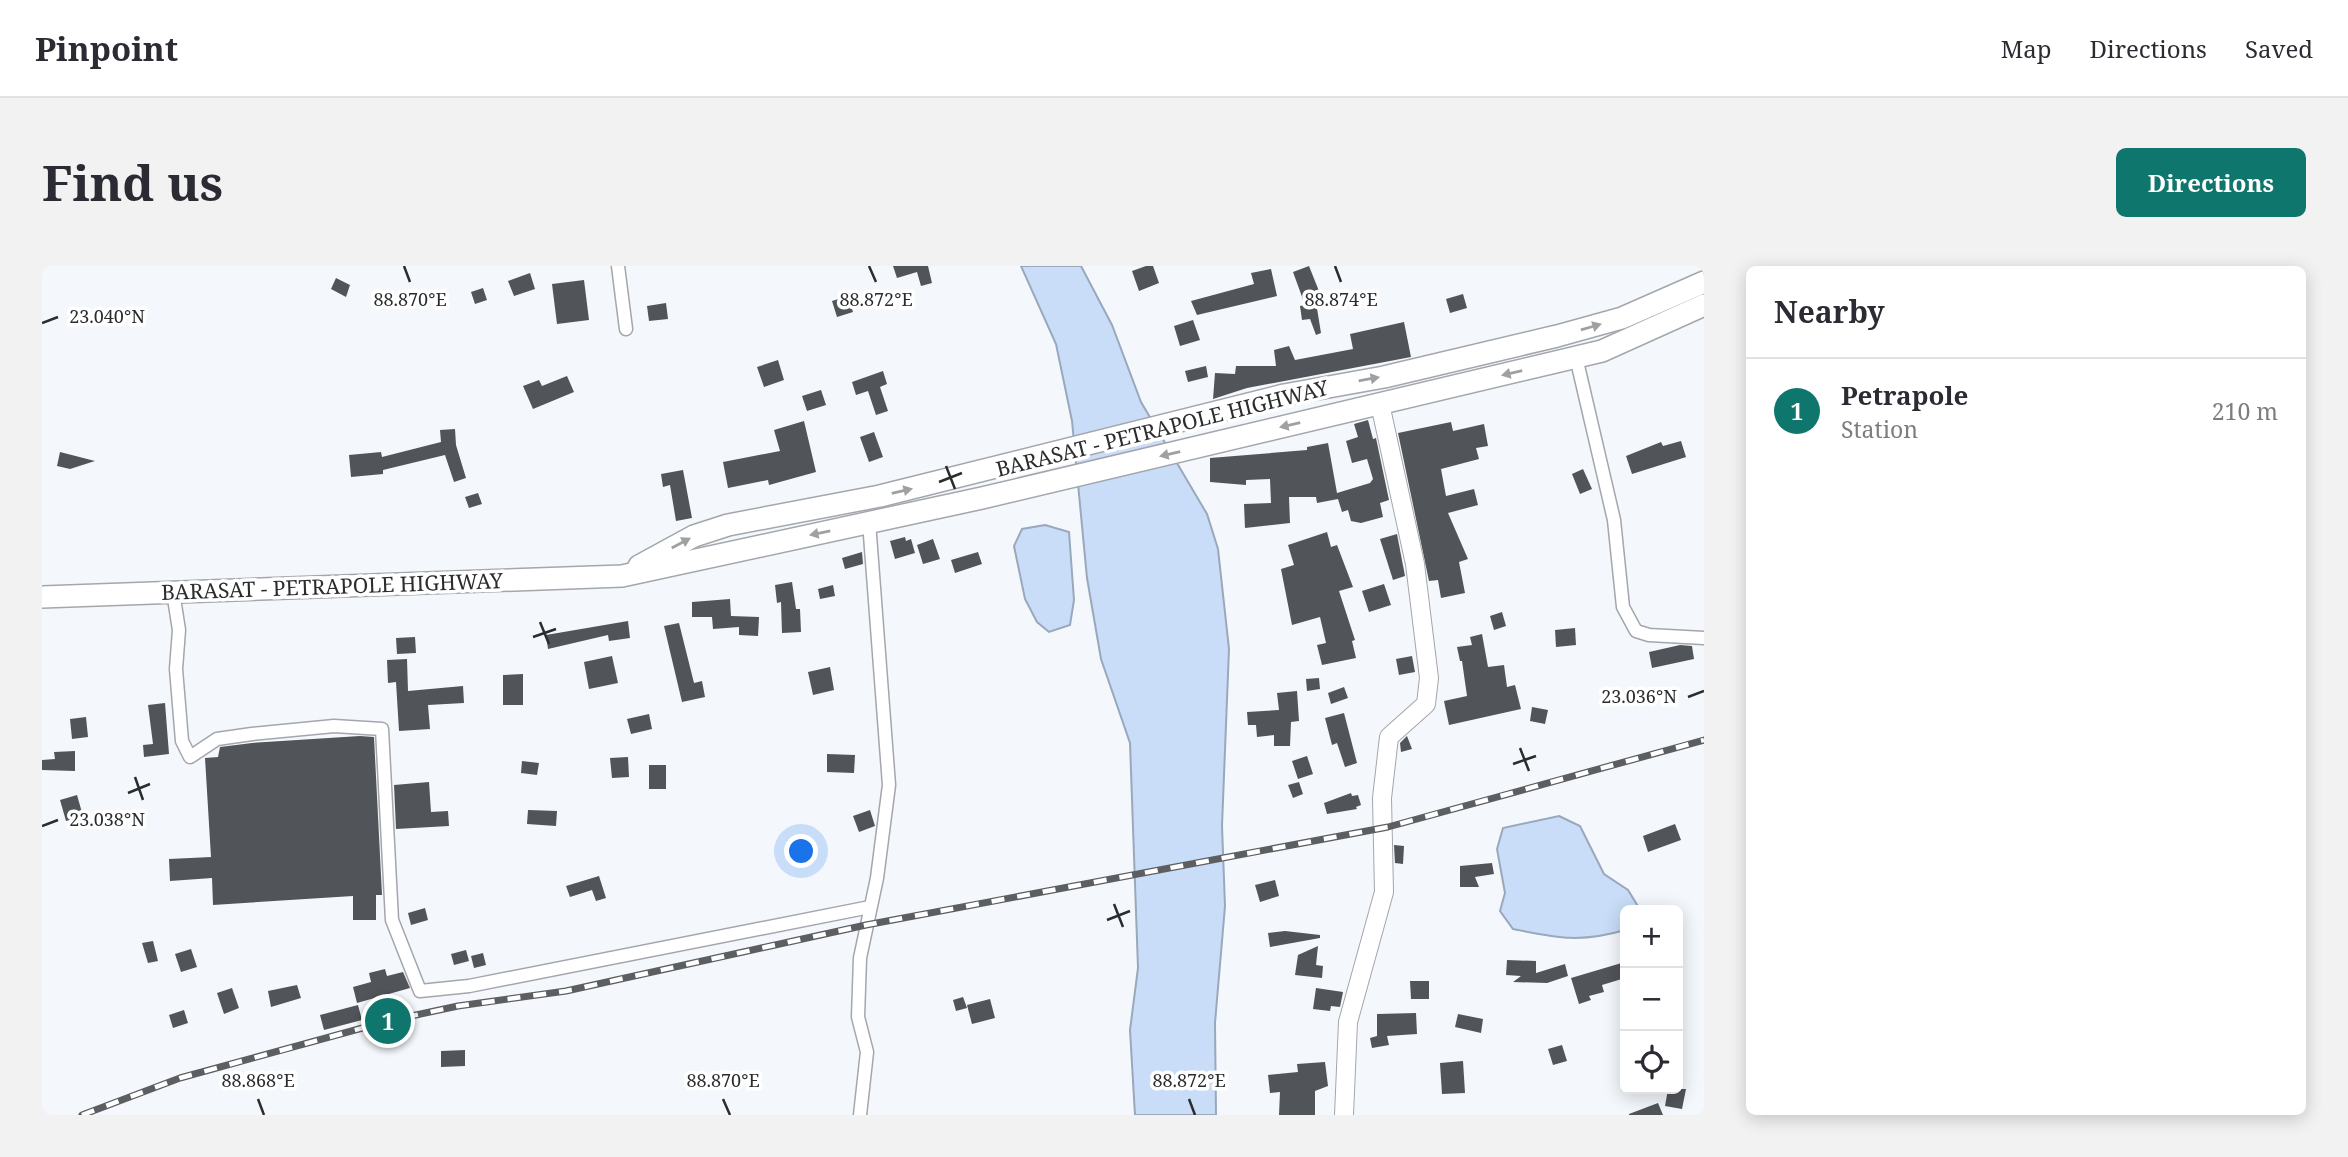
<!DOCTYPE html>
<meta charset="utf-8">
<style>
:root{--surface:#fff;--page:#f2f2f3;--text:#2b2b33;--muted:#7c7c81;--line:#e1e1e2;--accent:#0f766e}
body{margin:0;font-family:"Noto Serif",serif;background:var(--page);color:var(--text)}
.controls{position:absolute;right:21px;bottom:21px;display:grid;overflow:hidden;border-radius:10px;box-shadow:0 4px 18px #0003}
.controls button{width:63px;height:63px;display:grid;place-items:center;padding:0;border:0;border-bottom:2px solid var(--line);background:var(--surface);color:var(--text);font:35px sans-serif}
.you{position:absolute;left:760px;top:586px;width:24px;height:24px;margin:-18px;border:5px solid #fff;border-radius:50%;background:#1a73e8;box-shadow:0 0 0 10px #1a73e833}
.badge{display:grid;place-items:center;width:46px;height:46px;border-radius:50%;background:var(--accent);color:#fff;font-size:23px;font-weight:700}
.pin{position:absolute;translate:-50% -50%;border:4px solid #fff;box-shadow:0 2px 7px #0006}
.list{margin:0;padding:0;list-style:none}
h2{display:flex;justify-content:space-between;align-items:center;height:91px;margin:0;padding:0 28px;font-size:30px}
h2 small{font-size:23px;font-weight:400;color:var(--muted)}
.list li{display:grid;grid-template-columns:46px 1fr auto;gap:21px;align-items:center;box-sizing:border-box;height:105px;padding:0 28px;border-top:2px solid var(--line)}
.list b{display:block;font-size:26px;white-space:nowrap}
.list p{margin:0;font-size:23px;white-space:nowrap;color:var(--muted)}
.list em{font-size:23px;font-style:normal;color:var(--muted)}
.icon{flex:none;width:38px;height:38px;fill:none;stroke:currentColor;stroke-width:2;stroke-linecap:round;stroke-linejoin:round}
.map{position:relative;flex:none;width:1662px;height:849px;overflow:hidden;border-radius:10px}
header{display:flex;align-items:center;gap:42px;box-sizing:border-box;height:98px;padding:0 35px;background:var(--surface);border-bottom:2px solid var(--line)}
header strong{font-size:33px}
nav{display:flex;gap:38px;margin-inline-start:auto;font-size:24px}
.intro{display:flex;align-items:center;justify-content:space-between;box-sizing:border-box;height:168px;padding:0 42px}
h1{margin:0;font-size:49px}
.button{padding:18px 32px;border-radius:10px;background:var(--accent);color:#fff;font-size:24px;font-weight:700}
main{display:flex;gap:42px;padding:0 42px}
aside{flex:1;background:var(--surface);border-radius:10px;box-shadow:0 4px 18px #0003}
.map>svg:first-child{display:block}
.water{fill:#c9ddf8;stroke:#99a8bb;stroke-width:2}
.building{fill:#515458}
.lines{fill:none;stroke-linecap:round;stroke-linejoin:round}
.minor-casing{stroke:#a3a6ab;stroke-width:15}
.secondary-casing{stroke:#a3a6ab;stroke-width:20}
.trunk-casing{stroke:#a3a6ab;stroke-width:24}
.minor{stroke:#fff;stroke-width:12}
.secondary{stroke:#fff;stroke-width:18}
.trunk{stroke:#fff;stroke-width:21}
.rail-casing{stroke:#5c5e61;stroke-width:7}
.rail{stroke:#fff;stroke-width:4.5;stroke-dasharray:13;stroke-linecap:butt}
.oneway{fill:#9fa0a1}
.ticks{fill:none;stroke:#2a2c2e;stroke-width:2.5}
.labels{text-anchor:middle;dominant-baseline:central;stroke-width:7;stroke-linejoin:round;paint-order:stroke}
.street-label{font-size:21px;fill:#2a2c2e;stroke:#fff}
.ticks-label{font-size:18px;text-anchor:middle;fill:#2a2c2e;stroke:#fff;stroke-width:7;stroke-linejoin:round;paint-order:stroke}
</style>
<header>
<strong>Pinpoint</strong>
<nav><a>Map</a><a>Directions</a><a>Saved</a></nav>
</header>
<div class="intro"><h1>Find us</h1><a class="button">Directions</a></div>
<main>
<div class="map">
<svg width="1662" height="849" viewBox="0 0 1662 849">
<rect width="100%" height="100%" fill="#f4f8fd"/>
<g class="water">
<path d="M979,0H1039L1070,59L1099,136L1165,248L1176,283L1187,383L1180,560L1183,640L1173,757L1174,849H1093L1088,764L1096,702L1088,477L1059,393L1045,312L1030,155L1014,78Z"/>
<path d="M1003,259L1027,266L1032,334L1028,359L1007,366L995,356L983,333L972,280L980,263Z"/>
<path d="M1517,550L1538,560L1562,608L1586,624L1597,642L1583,644V664C1539,677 1516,672 1471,663L1458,645L1463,627L1455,583L1461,562Z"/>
</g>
<g class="building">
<path d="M851,0H886L890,17L879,20L875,6L855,12Z"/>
<path d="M1104,0H1111L1117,17L1097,25L1090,5Z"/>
<path d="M1267,0L1281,35L1274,36L1279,67L1274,69L1268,53L1260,54L1258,40L1263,39L1251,6Z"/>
<path d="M1229,3L1235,30L1155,49L1149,35L1212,18L1209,7Z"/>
<path d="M488,7L493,23L472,30L466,15Z"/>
<path d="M294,12L308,19L304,31L289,23Z"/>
<path d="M542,14L547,54L515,58L510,18Z"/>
<path d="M441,22L445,34L433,38L429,26Z"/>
<path d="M1421,28L1425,42L1408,47L1404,33Z"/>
<path d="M806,30L811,46L795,51L790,35Z"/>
<path d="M624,37L626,53L607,55L605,40Z"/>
<path d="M1151,54L1158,74L1138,80L1132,60Z"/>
<path d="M1362,56L1369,91L1205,122L1171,133L1173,107L1193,108L1194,100H1234L1232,84L1247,80L1253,94L1311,83L1308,68Z"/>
<path d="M736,94L742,114L722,121L715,101Z"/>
<path d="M1164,100L1166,111L1146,116L1143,105Z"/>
<path d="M841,105L845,118L838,121L846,145L834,149L826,125L814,129L810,116Z"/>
<path d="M525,110L532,126L491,143L481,120L497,114L500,120Z"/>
<path d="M779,124L784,139L765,145L760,130Z"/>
<path d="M1326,154L1331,173L1334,172L1347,234L1338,237L1341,251L1319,257L1309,255L1306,244L1300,246L1296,233L1275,237L1274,231H1247L1248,257L1203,262L1202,238L1229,237L1228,213L1204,214V219L1168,216V192L1265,184V181L1286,177L1295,227L1328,217L1331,213L1325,193L1310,197L1304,175L1316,171L1312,158Z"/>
<path d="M762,155L774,206L727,219L726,214L686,222L681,196L738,185L732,164Z"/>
<path d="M1409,156L1411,165L1442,158L1446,180L1434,182L1437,193L1399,203L1404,230L1432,223L1436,239L1406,247L1426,293L1417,296L1423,327L1399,332L1396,314L1387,315L1356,167Z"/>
<path d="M413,163L414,179L424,212L412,216L403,189L341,204V208L309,211L307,189L339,186L340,191L399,176L398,164Z"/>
<path d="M832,166L841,191L827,196L818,171Z"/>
<path d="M1639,175L1644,191L1590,208L1584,190L1619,176L1621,180Z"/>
<path d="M18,186L53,195L28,203L15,200Z"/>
<path d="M1541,203L1550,223L1538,228L1530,208Z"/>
<path d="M641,204L650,252L634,255L628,219L621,221L619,208Z"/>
<path d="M436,227L440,238L427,242L423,231Z"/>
<path d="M1285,266L1289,281L1295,279L1311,321L1297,325L1313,374L1310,375L1314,392L1280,399L1275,379L1284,377L1278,351L1250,359L1239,303L1252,299L1246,279Z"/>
<path d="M1355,268L1363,310L1351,314L1338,273Z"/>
<path d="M863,271L864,275L869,273L873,287L853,293L848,275Z"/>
<path d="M891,273L898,293L881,298L875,279Z"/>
<path d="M820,286L821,298L803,303L800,292Z"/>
<path d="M936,286L940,298L913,307L909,294Z"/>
<path d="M750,316L754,343H758L759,366L740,367L739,336L735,337L733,319Z"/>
<path d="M1342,318L1349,339L1327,346L1320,325Z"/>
<path d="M791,319L793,330L778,333L776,323Z"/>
<path d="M688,333L689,350L717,351L716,370L697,369V361L671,363L670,351H650V336Z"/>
<path d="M1460,346L1464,360L1452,364L1448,350Z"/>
<path d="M586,355L588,372L567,375L566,369L506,383L504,369Z"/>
<path d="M637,357L652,417L660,415L663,431L640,436L622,360Z"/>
<path d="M1533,362L1534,379L1514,381L1513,364Z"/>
<path d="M1440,368L1446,401L1462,399L1465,421L1473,419L1479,443L1407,459L1402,435L1425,430L1420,395H1418L1415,381L1430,379L1428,371Z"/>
<path d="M373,371L374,387L355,388L354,372Z"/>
<path d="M1638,379L1650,380L1652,393L1610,402L1607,386Z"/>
<path d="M570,390L576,417L547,423L542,396Z"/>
<path d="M1370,390L1373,406L1357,409L1354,393Z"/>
<path d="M365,393L366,425L421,420L422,437L386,439L388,463L357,465L354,416L346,417L345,394Z"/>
<path d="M788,401L792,424L771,429L766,406Z"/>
<path d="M481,408V439H461V409Z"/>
<path d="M1277,412L1278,423L1265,425L1264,413Z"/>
<path d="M1302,421L1306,432L1289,438L1286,427Z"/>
<path d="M1255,425L1257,455L1249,456L1248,480H1232V469L1215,471L1214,459H1206L1205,446L1237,444L1235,427Z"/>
<path d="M123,437L127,488L102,491L101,479L111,478L106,439Z"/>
<path d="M1490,441L1506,444L1503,458L1488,455Z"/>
<path d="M1302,447L1315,497L1303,501L1295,477L1290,479L1283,452Z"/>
<path d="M607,448L610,463L589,468L585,453Z"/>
<path d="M44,451L46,471L30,473L28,453Z"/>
<path d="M318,470L332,471L340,629H334V654H311V630L171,639L170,612L128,615L127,593L169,591L163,492L176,491L178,481L210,477Z"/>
<path d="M1365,470L1370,483L1359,486L1358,477Z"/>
<path d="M33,485V505L0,504V494L13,493L12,486Z"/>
<path d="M785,488L813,489L812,507L785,506Z"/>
<path d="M1265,490L1271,508L1256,513L1250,495Z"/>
<path d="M586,491L587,511L570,512L568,492Z"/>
<path d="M480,495L497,497L495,509L479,507Z"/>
<rect x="607" y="499" width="17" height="24"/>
<path d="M387,516L389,546L406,545L407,560L354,563L352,519Z"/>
<path d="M1257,516L1261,528L1251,532L1246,519Z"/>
<path d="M1309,527L1310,530L1316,529L1319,539L1314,541L1315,543L1285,548L1282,537Z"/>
<path d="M35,529L41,550L24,555L18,534Z"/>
<path d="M486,544L515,545L514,560L485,558Z"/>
<path d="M828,544L833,560L817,566L811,550Z"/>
<path d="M1633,558L1639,574L1606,586L1601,570Z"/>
<path d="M1352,579L1362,580L1361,598L1353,597Z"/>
<path d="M1450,597L1452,608L1433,611L1437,621H1418V600Z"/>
<path d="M557,610L564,632L554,635L550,624L528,631L524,620Z"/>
<path d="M1233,614L1237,630L1218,636L1213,619Z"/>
<path d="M383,642L386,654L369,659L366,647Z"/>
<path d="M1243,665L1278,669V672L1228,681L1226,667Z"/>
<path d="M111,675L116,695L106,697L100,677Z"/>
<path d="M1276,680L1274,699L1281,700L1280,712L1253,709L1256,689Z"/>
<path d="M149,683L155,701L139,706L133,688Z"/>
<path d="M424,684L427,695L412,699L409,688Z"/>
<path d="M441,687L444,699L432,702L429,690Z"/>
<path d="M1465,694L1494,695V707L1523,698L1526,710L1505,717L1471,716L1479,710L1464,709Z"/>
<path d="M1583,696V712L1560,719L1562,726L1547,730L1549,734L1537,738L1529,712Z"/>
<path d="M343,703L345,710L361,706L368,722L315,737L311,721L329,716L327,707Z"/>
<path d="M1368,715H1387V733H1369Z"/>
<path d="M255,719L259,732L229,741L226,725Z"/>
<path d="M190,722L197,742L182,748L175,727Z"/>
<path d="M1274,722L1301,726L1298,741L1289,740L1288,745L1271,743Z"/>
<path d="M921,731L925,742L914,745L911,734Z"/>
<path d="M948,733L953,752L930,758L925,739Z"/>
<path d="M316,739L320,754L282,764L278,749Z"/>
<path d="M142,744L146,757L131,762L127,749Z"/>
<path d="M1374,747L1375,768L1345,770L1347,779L1330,782L1328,772L1335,770V748Z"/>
<path d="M1416,748L1441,753L1439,767L1413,761Z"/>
<path d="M1520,779L1525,795L1511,799L1506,783Z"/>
<path d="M423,784V800L399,801V785Z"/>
<path d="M1421,795L1423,827L1400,828L1398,797Z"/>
<path d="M1283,796L1286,820L1273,825V849H1237L1238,826L1228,827L1226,809L1256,806L1255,798Z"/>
<path d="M1626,823H1644L1640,843L1623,840Z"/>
<path d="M1616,837L1621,849H1587V848Z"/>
</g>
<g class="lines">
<defs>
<g id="minor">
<path d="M576,0L584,63"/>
<path d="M1534,91L1572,254L1581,341L1594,365L1607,369L1662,372"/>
<path d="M131,326L137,364L134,403L140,475L148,491L175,473L210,468L292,460L340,463L350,654L378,725L427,720L828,641"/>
<path d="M818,849L825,786L816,751L818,692L835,612L847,519L827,256"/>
</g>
<path id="secondary" d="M1302,849L1306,756L1342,626L1340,532L1347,471L1384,438L1387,412L1373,298L1338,138"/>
<g id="trunk">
<path d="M597,300L652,270L686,259L838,230L1242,129L1342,111L1515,70L1580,52L1662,16"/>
<path d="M0,331L580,310L940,232L1560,85L1662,39"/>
</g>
</defs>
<use href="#minor" class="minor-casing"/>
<use href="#secondary" class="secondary-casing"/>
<use href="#trunk" class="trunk-casing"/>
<use href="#minor" class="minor"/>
<use href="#secondary" class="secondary"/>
<use href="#trunk" class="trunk"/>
<defs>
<path id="rail" d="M40,849L138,812L346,755L416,740L524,725L824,659L1346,561L1662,474"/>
</defs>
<use href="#rail" class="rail-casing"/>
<use href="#rail" class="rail"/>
</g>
<defs><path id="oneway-solid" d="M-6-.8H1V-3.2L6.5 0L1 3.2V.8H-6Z" transform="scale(1.75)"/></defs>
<g class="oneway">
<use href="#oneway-solid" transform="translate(1549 61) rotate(-16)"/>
<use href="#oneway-solid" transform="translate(1470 107) rotate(167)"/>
<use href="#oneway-solid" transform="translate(1327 113) rotate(-10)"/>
<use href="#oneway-solid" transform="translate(1248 159) rotate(167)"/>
<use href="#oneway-solid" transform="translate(1128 188) rotate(167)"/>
<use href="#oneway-solid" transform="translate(860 225) rotate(-13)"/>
<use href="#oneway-solid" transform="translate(778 267) rotate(168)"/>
<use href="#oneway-solid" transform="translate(639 277) rotate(-28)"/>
</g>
<path class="ticks" d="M362,0L368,16M827,0L834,16M1293,0L1299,16M0,57L16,51M904,200L913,223M897,216L920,207M498,356L507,378M491,371L514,363M1646,431L1662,425M1478,482L1487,505M1471,498L1494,490M93,511L101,534M86,527L108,518M0,560L16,554M1072,638L1081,661M1065,654L1088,645M216,833L222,849M681,833L688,849M1147,833L1153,849"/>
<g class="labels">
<g class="street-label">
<text transform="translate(1120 162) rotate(-14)">BARASAT - PETRAPOLE HIGHWAY</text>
<text transform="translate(290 320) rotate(-2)">BARASAT - PETRAPOLE HIGHWAY</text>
</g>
</g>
<g class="ticks-label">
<text x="368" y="40">88.870°E</text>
<text x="834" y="40">88.872°E</text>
<text x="1299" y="40">88.874°E</text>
<text x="65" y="57">23.040°N</text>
<text x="1597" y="437">23.036°N</text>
<text x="65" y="560">23.038°N</text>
<text x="216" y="821">88.868°E</text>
<text x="681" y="821">88.870°E</text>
<text x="1147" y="821">88.872°E</text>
</g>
</svg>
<div class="controls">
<button>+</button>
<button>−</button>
<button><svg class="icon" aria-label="locate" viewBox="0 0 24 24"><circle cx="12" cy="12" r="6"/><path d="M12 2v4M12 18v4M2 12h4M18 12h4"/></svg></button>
</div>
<div class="you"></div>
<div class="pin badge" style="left:346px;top:755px">1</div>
</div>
<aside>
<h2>Nearby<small></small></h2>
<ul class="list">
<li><span class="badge">1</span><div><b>Petrapole</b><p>Station</p></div><em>210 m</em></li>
</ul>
</aside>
</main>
